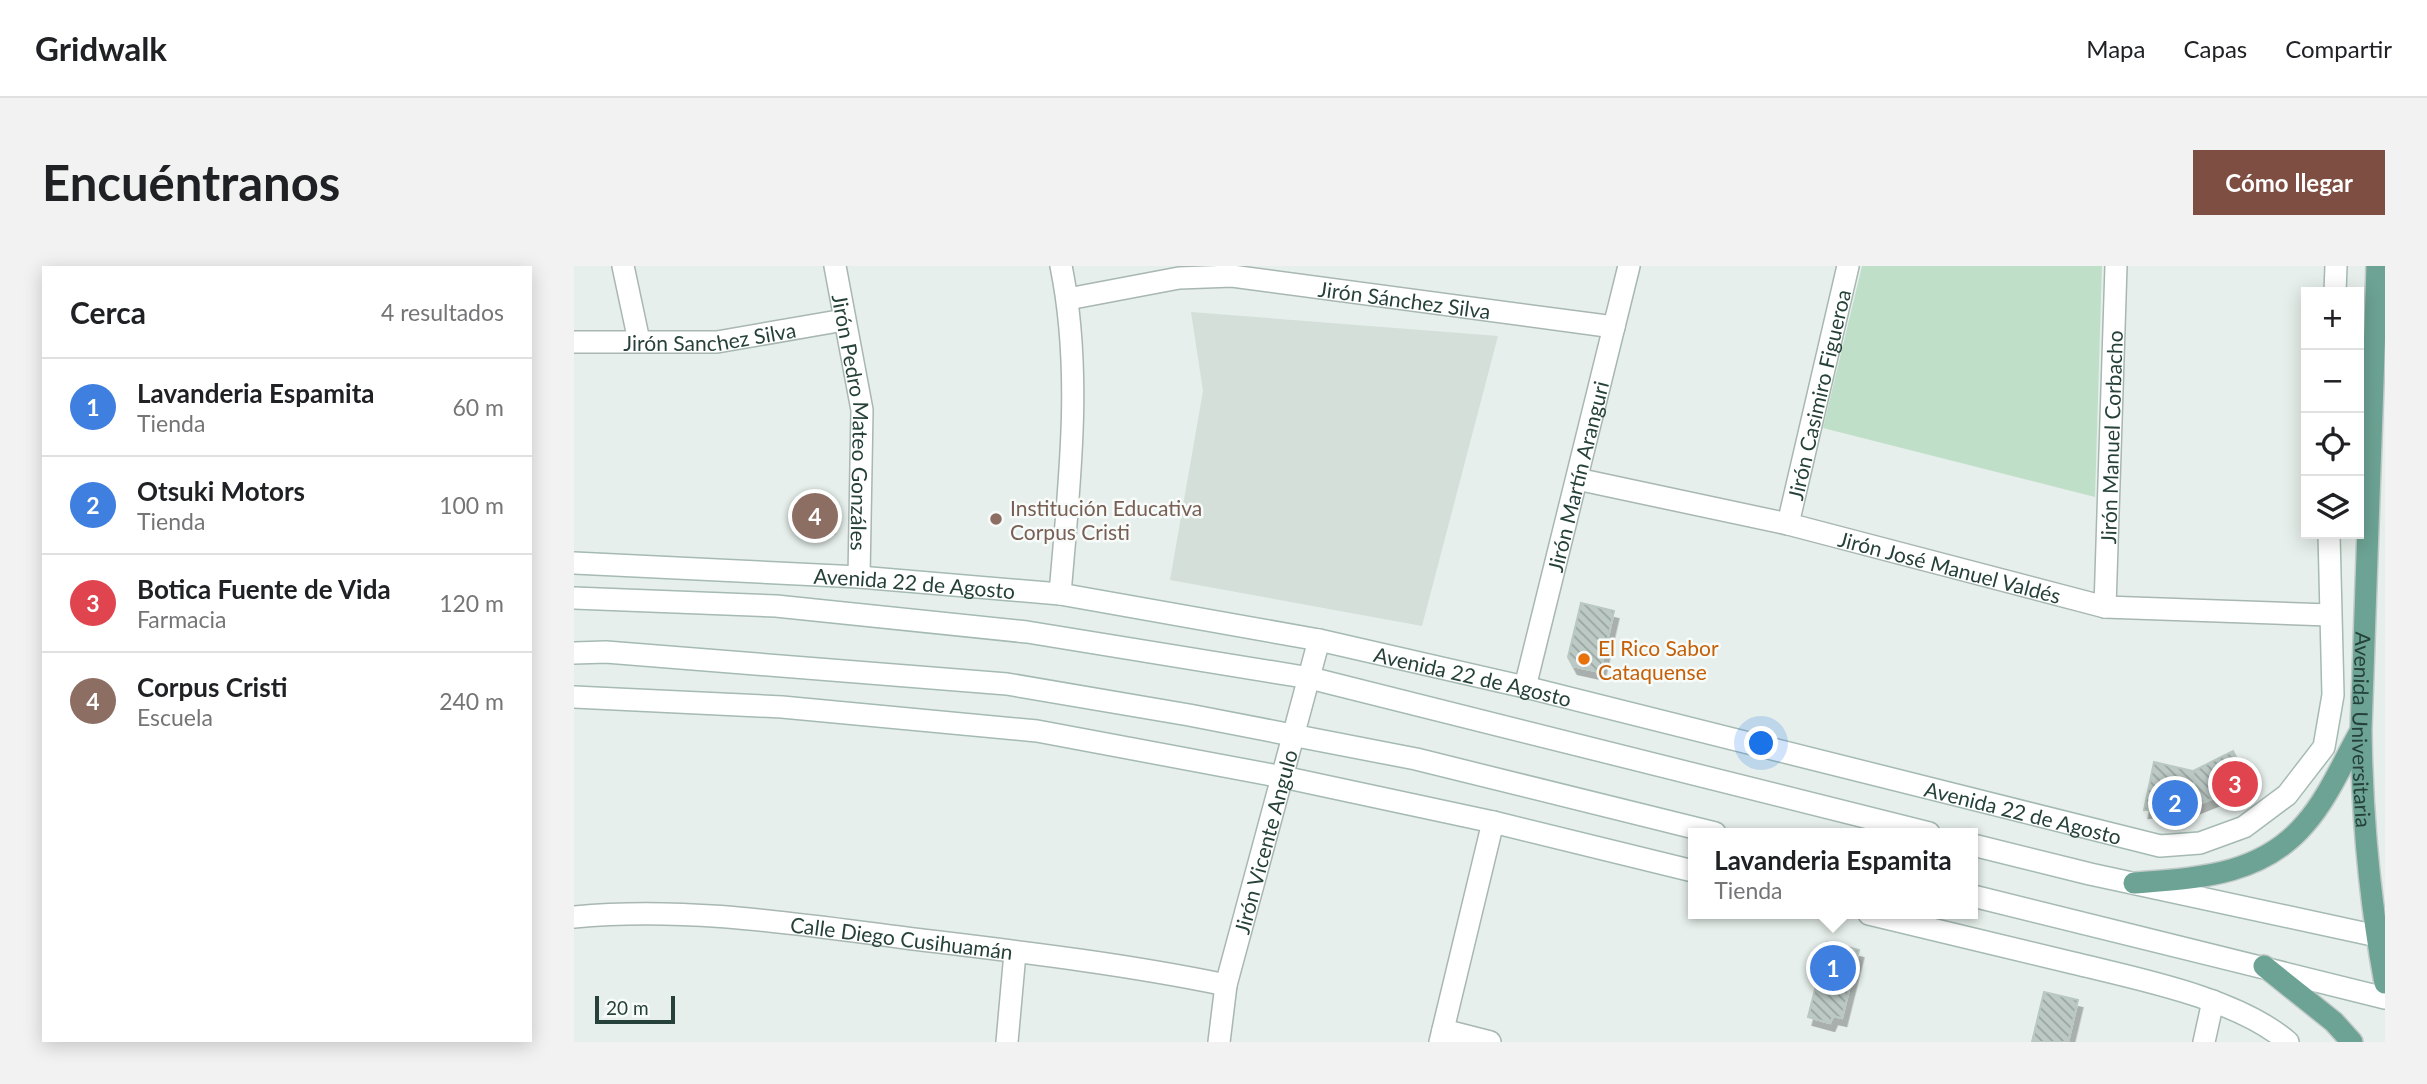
<!DOCTYPE html>
<html lang="es">
<meta charset="utf-8">
<style>
:root{--surface:#fff;--page:#f2f2f2;--text:#202124;--muted:#757577;--line:#e0e0e0;--accent:#7d4e41}
body{margin:0;font-family:Lato,sans-serif;background:var(--page);color:var(--text)}
.controls{position:absolute;right:21px;top:21px;display:grid;overflow:hidden;border-radius:0px;box-shadow:0 4px 18px #0003}
.controls button{width:63px;height:63px;display:grid;place-items:center;padding:0;border:0;border-bottom:2px solid var(--line);background:var(--surface);color:var(--text);font:35px sans-serif}
.scale{position:absolute;left:21px;bottom:18px;width:80px;box-sizing:border-box;padding-left:7px;border:4px solid #254139;border-top:0;font-size:19px;line-height:24px;white-space:nowrap;color:#254139;-webkit-text-stroke:5px #f7fbf9;paint-order:stroke}
.you{position:absolute;left:1188px;top:478px;width:24px;height:24px;margin:-18px;border:5px solid #fff;border-radius:50%;background:#1a73e8;box-shadow:0 0 0 10px #1a73e833}
.badge{display:grid;place-items:center;width:46px;height:46px;border-radius:50%;background:var(--accent);color:#fff;font-size:23px;font-weight:700}
.pin{position:absolute;translate:-50% -50%;border:4px solid #fff;box-shadow:0 2px 7px #0006}
.popup{position:absolute;left:1114px;top:562px;width:290px;height:91px;box-sizing:border-box;display:grid;place-content:center;border-radius:0px;background:var(--surface);filter:drop-shadow(0 2px 5px #0005);font-size:23px;white-space:nowrap;color:var(--muted)}
.popup b{font-size:26px;color:var(--text)}
.popup::after{content:'';position:absolute;left:50%;top:100%;margin-left:-14px;border:14px solid transparent;border-top-color:var(--surface)}
.list{margin:0;padding:0;list-style:none}
h2{display:flex;justify-content:space-between;align-items:center;height:91px;margin:0;padding:0 28px;font-size:30px}
h2 small{font-size:23px;font-weight:400;color:var(--muted)}
.list li{display:grid;grid-template-columns:46px 1fr auto;gap:21px;align-items:center;box-sizing:border-box;height:98px;padding:0 28px;border-top:2px solid var(--line)}
.list b{display:block;font-size:26px;white-space:nowrap}
.list p{margin:0;font-size:23px;white-space:nowrap;color:var(--muted)}
.list em{font-size:23px;font-style:normal;color:var(--muted)}
.icon{flex:none;width:38px;height:38px;fill:none;stroke:currentColor;stroke-width:2;stroke-linecap:round;stroke-linejoin:round}
.map{position:relative;flex:none;width:1811px;height:776px;overflow:hidden;border-radius:0px}
header{display:flex;align-items:center;gap:42px;box-sizing:border-box;height:98px;padding:0 35px;background:var(--surface);border-bottom:2px solid var(--line)}
header strong{font-size:33px}
nav{display:flex;gap:38px;margin-inline-start:auto;font-size:24px}
.intro{display:flex;align-items:center;justify-content:space-between;box-sizing:border-box;height:168px;padding:0 42px}
h1{margin:0;font-size:49px}
.button{padding:18px 32px;border-radius:0px;background:var(--accent);color:#fff;font-size:24px;font-weight:700}
main{display:flex;gap:42px;padding:0 42px}
aside{flex:1;background:var(--surface);border-radius:0px;box-shadow:0 4px 18px #0003}
.map>svg:first-child{display:block}
.built{fill:#d4dfda}
.green{fill:#c0dfc8}
.building{fill:url(#building-back-hatch);stroke:#b9c8c2;stroke-width:2;filter:url(#shadow)}
.lines{fill:none;stroke-linecap:round;stroke-linejoin:round}
.street-casing{stroke:#a8b7b2;stroke-width:24}
.secondary-casing{stroke:#a5bab2;stroke-width:24}
.primary-casing{stroke:#c2cac8;stroke-width:24}
.street{stroke:#fff;stroke-width:21}
.secondary{stroke:#fff;stroke-width:21}
.primary{stroke:#6ca394;stroke-width:21}
.education-dot{fill:#8d6e63;stroke:#f7fbf9;stroke-width:2.5}
.food-dot{fill:#e8710a;stroke:#f7fbf9;stroke-width:2.5}
.labels{text-anchor:middle;dominant-baseline:central;stroke-width:5;stroke-linejoin:round;paint-order:stroke}
.street-label{font-size:21px;fill:#254139;stroke:#f7fbf9}
.education-label{font-size:21px;fill:#785e54;stroke:#f7fbf9;text-anchor:start}
.food-label{font-size:21px;fill:#c56008;stroke:#f7fbf9;text-anchor:start}
</style>
<header>
<strong>Gridwalk</strong>
<nav><a>Mapa</a><a>Capas</a><a>Compartir</a></nav>
</header>
<div class="intro"><h1>Encuéntranos</h1><a class="button">Cómo llegar</a></div>
<main>
<aside>
<h2>Cerca<small>4 resultados</small></h2>
<ul class="list">
<li><span class="badge" style="background:#3f7fe0">1</span><div><b>Lavanderia Espamita</b><p>Tienda</p></div><em>60 m</em></li>
<li><span class="badge" style="background:#3f7fe0">2</span><div><b>Otsuki Motors</b><p>Tienda</p></div><em>100 m</em></li>
<li><span class="badge" style="background:#e0444e">3</span><div><b>Botica Fuente de Vida</b><p>Farmacia</p></div><em>120 m</em></li>
<li><span class="badge" style="background:#8d6e63">4</span><div><b>Corpus Cristi</b><p>Escuela</p></div><em>240 m</em></li>
</ul>
</aside>
<div class="map">
<svg width="1811" height="776" viewBox="0 0 1811 776">
<defs>
<pattern id="building-back-hatch" width="6" height="6" patternUnits="userSpaceOnUse" patternTransform="scale(1.75)"><rect width="6" height="6" fill="#bcc9c4"/><path d="M-1 5l2 2M0 0l6 6M5-1l2 2" fill="none" stroke="#99a5a0"/></pattern>
<filter id="shadow"><feDropShadow dx="4.5" dy="8" stdDeviation="0" flood-color="#0004"/></filter>
</defs>
<rect width="100%" height="100%" fill="#e6efeb"/>
<path class="built" d="M617,46L924,70L848,360L596,314L629,125Z"/>
<path class="green" d="M1288,0H1528L1521,231L1249,162Z"/>
<g class="building">
<path d="M226,239L256,240V260H226Z"/>
<path d="M1007,337L1040,345L1026,406L999,400L994,391Z"/>
<path d="M1659,485L1675,518L1622,539L1619,505Z"/>
<path d="M1580,496L1619,505L1622,539L1570,544Z"/>
<path d="M1253,676L1285,684L1268,752L1259,750L1256,757L1234,751Z"/>
<path d="M1470,726L1504,734L1494,776H1458Z"/>
</g>
<g class="lines">
<defs>
<g id="street">
<path d="M49,0L65,75"/>
<path id="s1" d="M261,0L288,144L285,311"/>
<path id="s2" d="M494,33L605,12L658,10L1040,61"/>
<path id="s3" d="M0,76H143L270,54"/>
<path id="s4" d="M1003,213L1214,258L1531,341L1755,349"/>
<path id="s5" d="M1214,258L1274,0"/>
<path d="M486,328C495,220 509,107 487,0"/>
<path id="s6" d="M1531,341L1542,0"/>
<path id="s7" d="M951,421L1055,0"/>
<path id="s8" d="M0,651C111,640 222,658 332,672C439,685 546,697 652,719"/>
<path d="M869,764L916,776"/>
<path d="M433,776L441,687"/>
<path id="s9" d="M645,776L652,719L745,374"/>
<path d="M866,776L919,556"/>
<path d="M1630,776L1639,735"/>
</g>
<g id="secondary">
<path d="M1761,26L1762,0"/>
<path id="s10" d="M0,297L285,311L486,328L745,374L951,421L1586,580L1626,577L1670,561L1713,529L1750,481L1759,429L1755,268"/>
<path d="M0,332L202,340L453,366L736,412L1355,567"/>
<path d="M0,387L32,386L433,418L615,449L842,493L1141,567"/>
<path d="M0,431L208,441L463,465L709,511L919,556L1119,605"/>
<path d="M1399,579L1516,608L1803,670"/>
<path d="M1399,630L1811,732"/>
<path d="M1295,648C1363,664 1431,681 1499,697C1564,713 1663,732 1714,776"/>
</g>
<g id="primary">
<path id="s11" d="M1803,0L1787,464C1788,551 1795,631 1811,717"/>
<path d="M1560,617C1623,612 1687,610 1731,558C1754,532 1769,496 1786,466"/>
<path d="M1690,700L1760,756L1778,776"/>
</g>
</defs>
<use href="#street" class="street-casing"/>
<use href="#secondary" class="secondary-casing"/>
<use href="#primary" class="primary-casing"/>
<use href="#street" class="street"/>
<use href="#secondary" class="secondary"/>
<use href="#primary" class="primary"/>
</g>
<circle class="education-dot" cx="422" cy="253" r="7"/>
<circle class="food-dot" cx="1010" cy="393" r="7"/>
<g class="labels">
<g class="street-label">
<text stroke="none"><textPath href="#s2" startOffset="340">Jirón Sánchez Silva</textPath></text>
<text stroke="none"><textPath href="#s3" startOffset="136">Jirón Sanchez Silva</textPath></text>
<text stroke="none"><textPath href="#s5" startOffset="133">Jirón Casimiro Figueroa</textPath></text>
<text stroke="none"><textPath href="#s1" startOffset="158">Jirón Pedro Mateo Gonzáles</textPath></text>
<text stroke="none"><textPath href="#s6" startOffset="170">Jirón Manuel Corbacho</textPath></text>
<text stroke="none"><textPath href="#s7" startOffset="217">Jirón Martín Aranguri</textPath></text>
<text stroke="none"><textPath href="#s4" startOffset="383">Jirón José Manuel Valdés</textPath></text>
<text stroke="none"><textPath href="#s10" startOffset="341">Avenida 22 de Agosto</textPath></text>
<text stroke="none"><textPath href="#s10" startOffset="908">Avenida 22 de Agosto</textPath></text>
<text stroke="none"><textPath href="#s11" startOffset="464">Avenida Universitaria</textPath></text>
<text stroke="none"><textPath href="#s10" startOffset="1475">Avenida 22 de Agosto</textPath></text>
<text stroke="none"><textPath href="#s9" startOffset="206">Jirón Vicente Angulo</textPath></text>
<text stroke="none"><textPath href="#s8" startOffset="329">Calle Diego Cusihuamán</textPath></text>
</g>
<g class="education-label">
<text x="436" y="241">Institución Educativa<tspan x="436" dy="24">Corpus Cristi</tspan></text>
</g>
<g class="food-label">
<text x="1024" y="381">El Rico Sabor<tspan x="1024" dy="24">Cataquense</tspan></text>
</g>
</g>
</svg>
<div class="controls">
<button>+</button>
<button>−</button>
<button><svg class="icon" aria-label="locate" viewBox="0 0 24 24"><circle cx="12" cy="12" r="6"/><path d="M12 2v4M12 18v4M2 12h4M18 12h4"/></svg></button>
<button><svg class="icon" aria-label="layers" viewBox="0 0 24 24"><path d="M12 4l9 5-9 5-9-5zM3 14l9 5 9-5"/></svg></button>
</div>
<div class="scale">20 m</div>
<div class="you"></div>
<div class="pin badge" style="left:1259px;top:702px;background:#3f7fe0">1</div>
<div class="popup"><b>Lavanderia Espamita</b>Tienda</div>
<div class="pin badge" style="left:1601px;top:537px;background:#3f7fe0">2</div>
<div class="pin badge" style="left:1661px;top:518px;background:#e0444e">3</div>
<div class="pin badge" style="left:241px;top:250px;background:#8d6e63">4</div>
</div>
</main>
